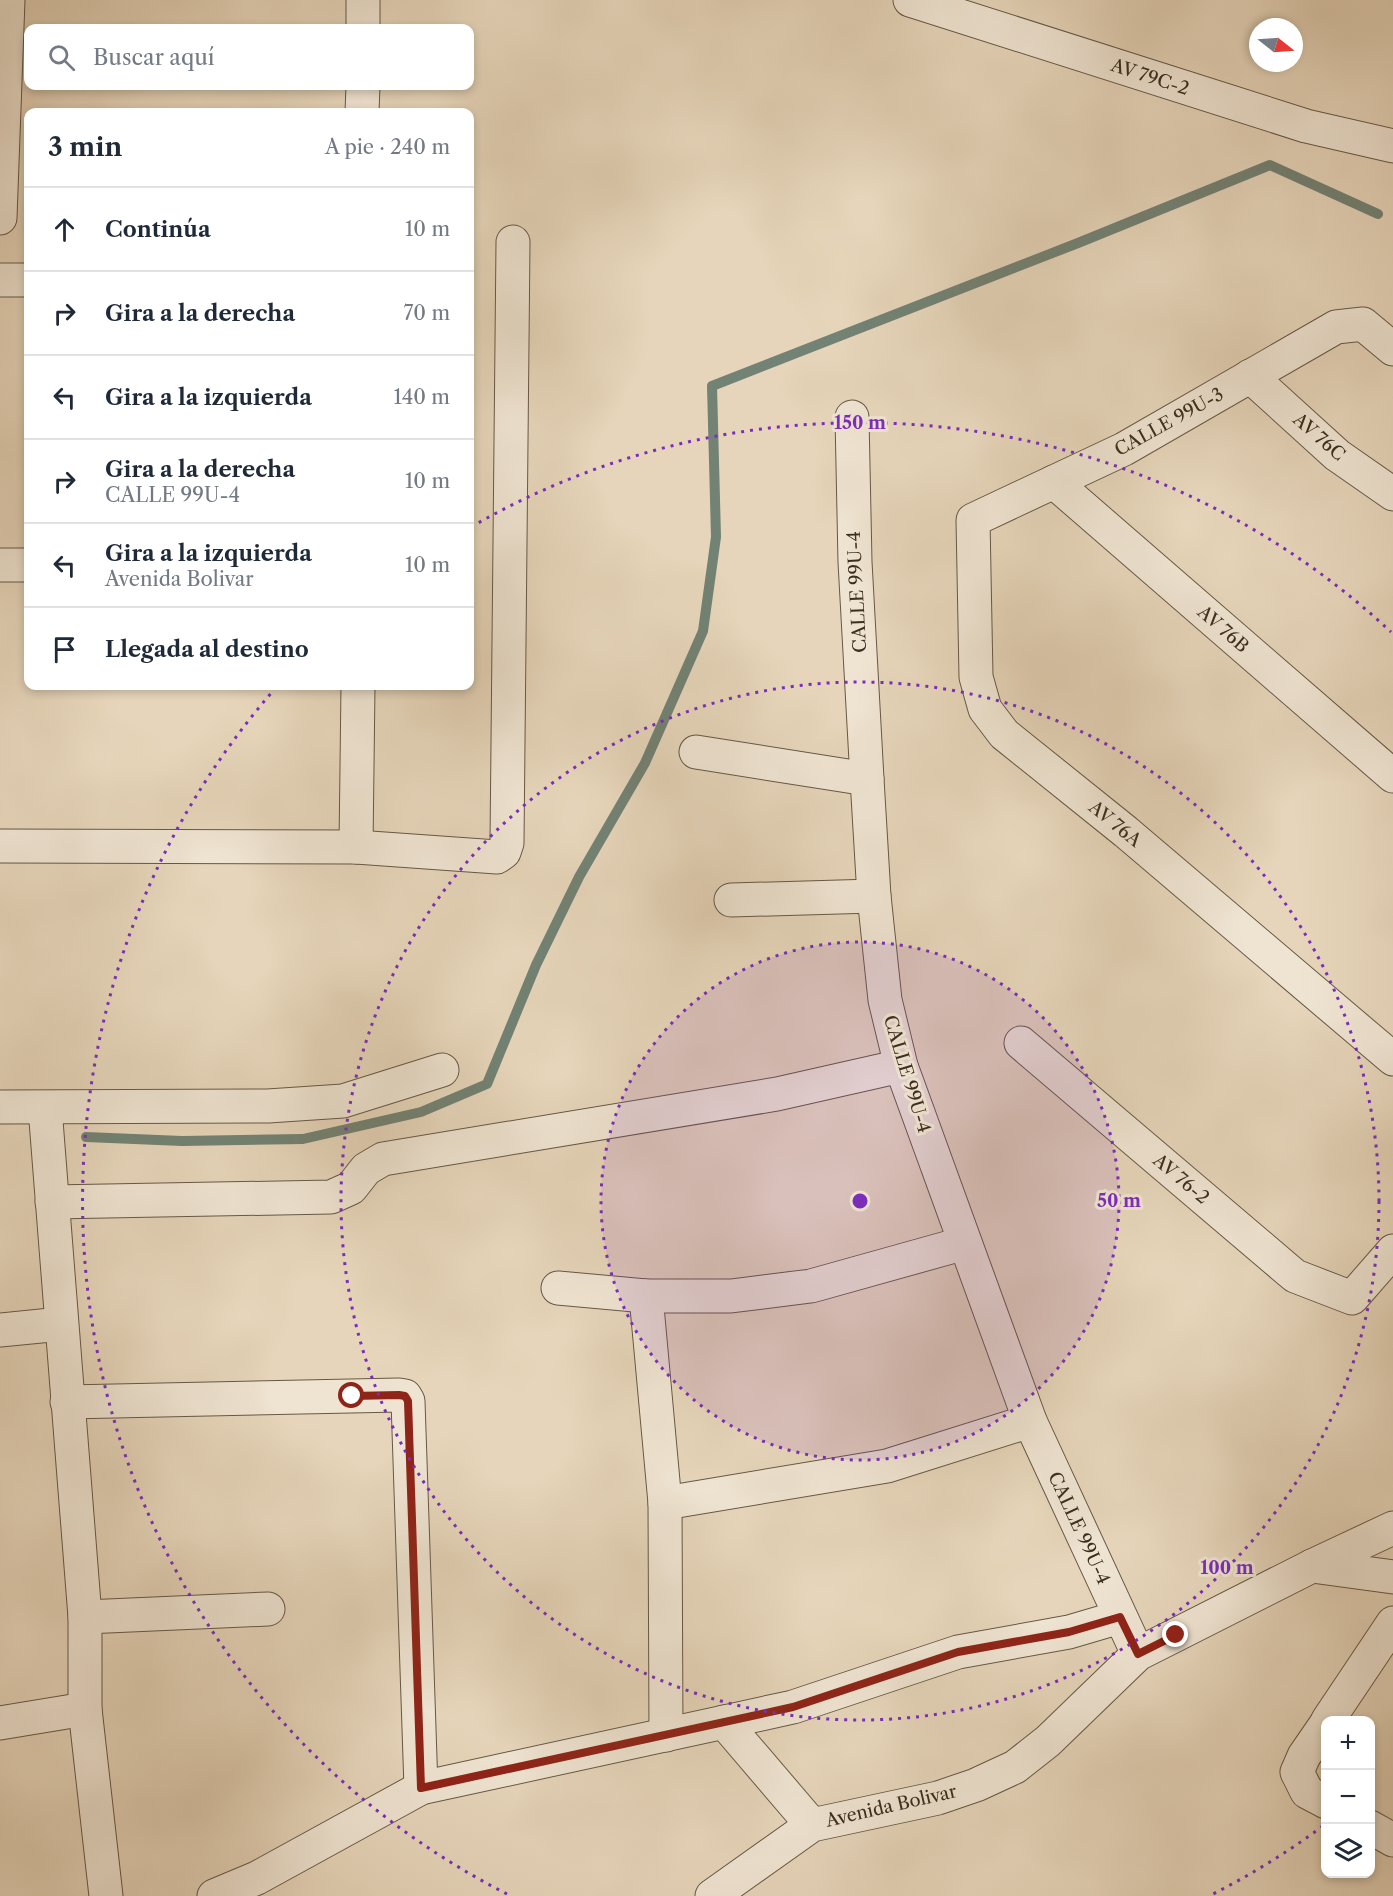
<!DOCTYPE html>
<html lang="es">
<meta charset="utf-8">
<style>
:root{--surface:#fff;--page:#f2f2f3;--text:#1f2937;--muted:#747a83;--line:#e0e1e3}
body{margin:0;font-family:"Libre Caslon Text",serif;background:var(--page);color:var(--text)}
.controls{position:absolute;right:18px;bottom:18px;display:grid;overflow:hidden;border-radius:12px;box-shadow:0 3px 9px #0003}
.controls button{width:54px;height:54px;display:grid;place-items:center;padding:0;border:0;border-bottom:2px solid var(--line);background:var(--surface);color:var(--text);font:30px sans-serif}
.compass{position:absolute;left:1249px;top:18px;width:54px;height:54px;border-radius:50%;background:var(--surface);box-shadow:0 3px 9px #0003;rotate:107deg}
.stop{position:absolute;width:18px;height:18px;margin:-14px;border:4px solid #8f2418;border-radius:50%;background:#fff}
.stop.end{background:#8f2418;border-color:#fff;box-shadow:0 2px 6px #0008}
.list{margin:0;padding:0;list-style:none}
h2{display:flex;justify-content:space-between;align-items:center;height:78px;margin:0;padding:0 24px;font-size:26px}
h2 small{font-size:20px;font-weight:400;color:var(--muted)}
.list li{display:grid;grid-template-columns:39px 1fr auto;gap:18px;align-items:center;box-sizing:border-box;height:84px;padding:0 24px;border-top:2px solid var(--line)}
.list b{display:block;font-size:22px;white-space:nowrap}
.list p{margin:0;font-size:20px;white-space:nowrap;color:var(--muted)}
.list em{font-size:20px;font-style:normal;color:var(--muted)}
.icon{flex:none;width:33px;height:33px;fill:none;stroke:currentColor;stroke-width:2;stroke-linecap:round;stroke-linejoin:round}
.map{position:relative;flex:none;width:1393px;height:1896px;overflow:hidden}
.search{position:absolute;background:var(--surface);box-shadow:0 3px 9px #0003;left:24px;top:24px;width:450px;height:66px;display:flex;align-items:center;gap:15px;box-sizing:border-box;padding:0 21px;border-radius:12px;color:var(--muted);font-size:22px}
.panel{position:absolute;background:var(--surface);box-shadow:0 3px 9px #0003;left:24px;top:108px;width:450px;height:582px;border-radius:12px}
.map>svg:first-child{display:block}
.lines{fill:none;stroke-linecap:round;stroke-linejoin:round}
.stream{stroke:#728274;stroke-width:10}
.minor-casing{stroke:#665846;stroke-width:35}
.minor{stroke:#efe4d2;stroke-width:33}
.route{stroke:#8f2418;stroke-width:8}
.ring{fill:none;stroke:#7b2cbf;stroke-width:3;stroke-dasharray:3 6}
.labels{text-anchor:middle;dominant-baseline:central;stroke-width:6;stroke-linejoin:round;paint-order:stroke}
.street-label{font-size:18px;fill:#3b2f1f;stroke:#efe4d2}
.centre{fill:#7b2cbf;stroke:#efe4d2;stroke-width:3}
.ring-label{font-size:18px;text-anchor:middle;font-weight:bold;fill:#7b2cbf;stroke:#efe4d2;stroke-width:6;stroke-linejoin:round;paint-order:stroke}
</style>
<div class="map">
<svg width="1393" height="1896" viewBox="0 0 1393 1896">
<rect width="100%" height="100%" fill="#e6d5ba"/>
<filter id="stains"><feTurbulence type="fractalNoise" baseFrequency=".00333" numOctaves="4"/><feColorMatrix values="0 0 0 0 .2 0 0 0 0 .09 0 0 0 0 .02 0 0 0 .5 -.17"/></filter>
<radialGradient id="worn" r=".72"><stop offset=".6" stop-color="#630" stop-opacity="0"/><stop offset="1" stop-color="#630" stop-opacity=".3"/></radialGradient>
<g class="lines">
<path class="stream" d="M86,1137L182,1141L303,1139L421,1112L487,1084L536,965L579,877L645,763L703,631L716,537L712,386L1078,243L1270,165L1378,214"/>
<defs>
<g id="minor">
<path d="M910,0L1306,126L1393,146"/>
<path d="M363,28V0"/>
<path d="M362,112L363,86"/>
<path d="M0,218L8,0"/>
<path d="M0,280H28"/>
<path d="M1393,349L1363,324L1336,327L1124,449L973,520L976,677L985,709L1004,734L1126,832L1393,1059"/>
<path d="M1250,376L1337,455L1393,494"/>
<path d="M852,417L855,562L867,779L874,896L885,1000L901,1066L1030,1421L1138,1654"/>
<path d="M1054,482L1393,776"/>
<path d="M0,565H28"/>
<path d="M696,752L867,779"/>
<path d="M0,846L356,847L497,857L504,852L507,843L513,242"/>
<path d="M356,847L358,686"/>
<path d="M731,900L874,896"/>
<path d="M1021,1043L1295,1276L1352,1298L1393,1251"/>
<path d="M0,1107L268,1106L343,1101L442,1070"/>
<path d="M45,1108L85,1617V1709L106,1896"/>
<path d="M52,1202L331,1197L351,1188L366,1169L383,1159L777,1094L901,1066"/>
<path d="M558,1288L646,1296H731L811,1286L965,1243"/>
<path d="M646,1296L665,1503L666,1735"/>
<path d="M0,1330L61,1324"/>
<path d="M67,1402L399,1395L405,1396L408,1401L421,1788"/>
<path d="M665,1503L887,1466L1030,1421"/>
<path d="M1312,1566L1393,1577"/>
<path d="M85,1617L268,1609"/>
<path d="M1328,1720L1393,1623"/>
<path d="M724,1722L812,1825"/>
<path d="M0,1723L85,1709"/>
<path d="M1326,1724L1304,1756L1297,1772L1307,1792L1326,1802"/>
<path d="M1370,1827L1393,1840"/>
<path d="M214,1896L257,1878L421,1788L793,1707L958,1652L1069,1632L1120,1617"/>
<path d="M712,1896L812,1825L938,1798L976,1785L1015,1767L1048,1741L1138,1654L1312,1566L1393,1528"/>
</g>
</defs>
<use href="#minor" class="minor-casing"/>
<use href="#minor" class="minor"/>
</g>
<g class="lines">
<path class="route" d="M352,1396L399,1395L405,1396L408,1401L421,1788L793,1707L958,1652L1069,1632L1120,1617L1138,1654L1176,1635"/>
</g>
<circle cx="860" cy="1201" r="259" fill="#7b2cbf" fill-opacity=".12"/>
<g class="ring">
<circle cx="860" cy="1201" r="259"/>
<circle cx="860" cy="1201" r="519"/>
<path d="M1323 1826A778 778 0 0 1 1213 1894M507 1894A778 778 0 0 1 273 691M471 527A778 778 0 0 1 1391 632"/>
</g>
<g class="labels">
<g class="street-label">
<text transform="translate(1150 77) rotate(18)">AV 79C-2</text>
<text transform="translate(1169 422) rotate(-29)">CALLE 99U-3</text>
<text transform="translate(1319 437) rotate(41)">AV 76C</text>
<text transform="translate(857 592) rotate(-93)">CALLE 99U-4</text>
<text transform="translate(1223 629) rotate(41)">AV 76B</text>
<text transform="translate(1115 824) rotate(39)">AV 76A</text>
<text transform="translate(907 1074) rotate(73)">CALLE 99U-4</text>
<text transform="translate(1181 1179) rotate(40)">AV 76-2</text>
<text transform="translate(1079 1528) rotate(65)">CALLE 99U-4</text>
<text transform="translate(891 1806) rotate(-13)">Avenida Bolivar</text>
</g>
</g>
<circle cx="860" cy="1201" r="9" class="centre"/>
<g class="ring-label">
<text x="860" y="429">150 m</text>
<text x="1119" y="1207">50 m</text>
<text x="1227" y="1574">100 m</text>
</g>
<rect width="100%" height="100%" filter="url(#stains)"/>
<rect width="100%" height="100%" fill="url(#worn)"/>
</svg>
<div class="controls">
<button>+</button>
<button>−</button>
<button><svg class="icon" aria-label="layers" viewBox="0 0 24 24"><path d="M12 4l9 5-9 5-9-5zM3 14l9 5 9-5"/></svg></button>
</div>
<svg class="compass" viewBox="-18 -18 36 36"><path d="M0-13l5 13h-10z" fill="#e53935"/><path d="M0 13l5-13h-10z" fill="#747a83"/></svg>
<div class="stop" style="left:352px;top:1396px"></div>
<div class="stop end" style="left:1176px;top:1635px"></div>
<div class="search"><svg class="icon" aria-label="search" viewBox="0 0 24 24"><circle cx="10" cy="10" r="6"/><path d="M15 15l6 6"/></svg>Buscar aquí</div>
<section class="panel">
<h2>3 min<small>A pie · 240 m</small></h2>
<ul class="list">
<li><svg class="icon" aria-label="ahead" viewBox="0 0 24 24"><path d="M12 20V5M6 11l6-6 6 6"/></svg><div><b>Continúa</b></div><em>10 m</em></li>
<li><svg class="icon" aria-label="right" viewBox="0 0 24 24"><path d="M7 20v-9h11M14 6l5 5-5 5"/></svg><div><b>Gira a la derecha</b></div><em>70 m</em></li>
<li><svg class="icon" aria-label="left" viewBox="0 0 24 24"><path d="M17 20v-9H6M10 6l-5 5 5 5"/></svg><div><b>Gira a la izquierda</b></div><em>140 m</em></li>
<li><svg class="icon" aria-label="right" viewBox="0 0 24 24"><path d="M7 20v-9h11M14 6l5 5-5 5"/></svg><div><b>Gira a la derecha</b><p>CALLE 99U-4</p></div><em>10 m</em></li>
<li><svg class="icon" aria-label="left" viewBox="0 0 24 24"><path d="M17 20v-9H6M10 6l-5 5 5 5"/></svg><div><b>Gira a la izquierda</b><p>Avenida Bolivar</p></div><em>10 m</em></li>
<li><svg class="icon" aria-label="arrive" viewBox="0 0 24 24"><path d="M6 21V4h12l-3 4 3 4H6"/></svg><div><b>Llegada al destino</b></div></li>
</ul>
</section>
</div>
